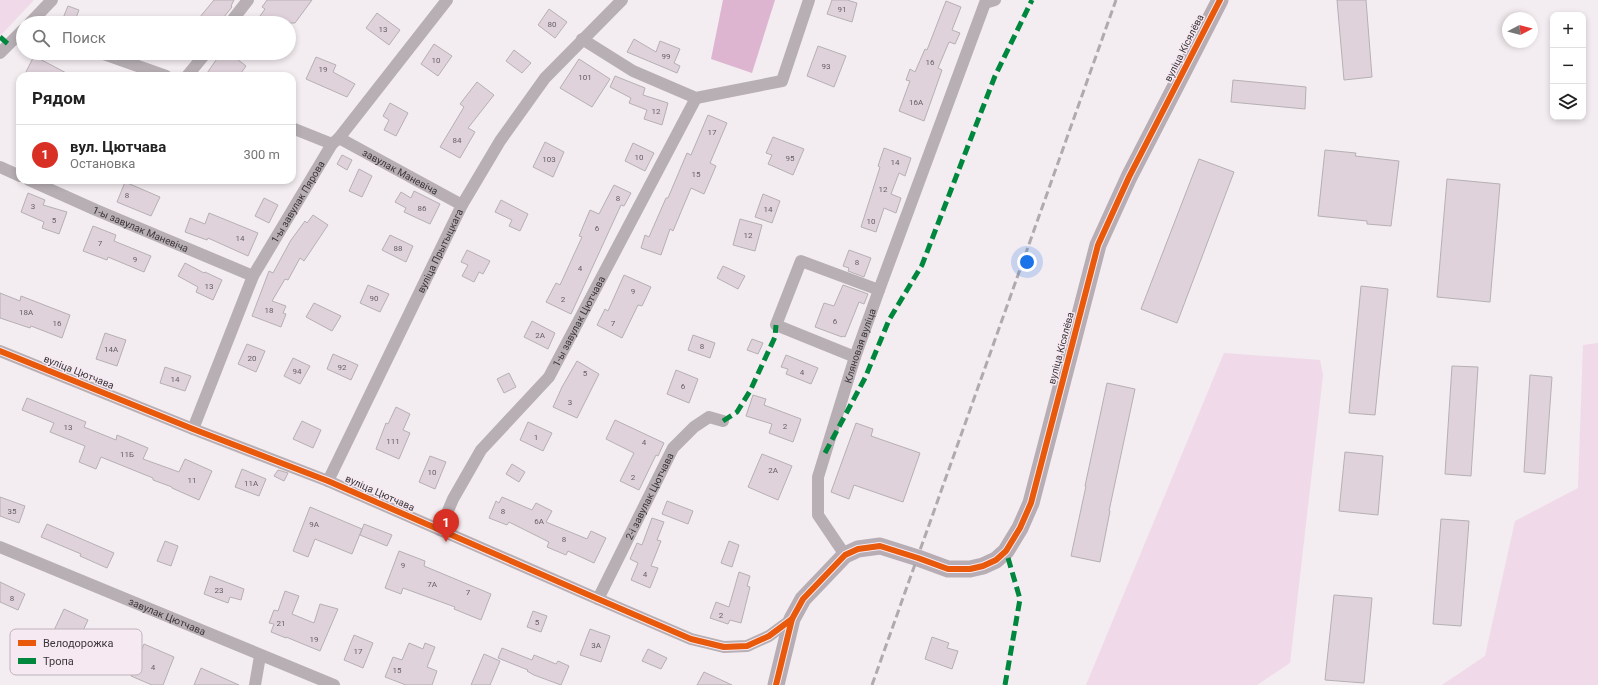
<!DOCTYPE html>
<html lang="ru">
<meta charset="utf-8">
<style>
:root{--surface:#fff;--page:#f2f2f2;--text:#222;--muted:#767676;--line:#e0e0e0;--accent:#d93025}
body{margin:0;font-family:Roboto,sans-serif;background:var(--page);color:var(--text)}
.controls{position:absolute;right:12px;top:12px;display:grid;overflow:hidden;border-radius:8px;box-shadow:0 2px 6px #0003}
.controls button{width:36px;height:36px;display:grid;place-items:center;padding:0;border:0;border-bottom:1px solid var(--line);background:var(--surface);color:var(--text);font:20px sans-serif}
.compass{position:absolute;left:1502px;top:12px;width:36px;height:36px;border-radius:50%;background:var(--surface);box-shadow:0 2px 6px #0003;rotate:83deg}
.you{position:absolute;left:1027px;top:262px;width:14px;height:14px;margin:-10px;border:3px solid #fff;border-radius:50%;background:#1a73e8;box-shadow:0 0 0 6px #1a73e833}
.badge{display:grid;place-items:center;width:26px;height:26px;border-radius:50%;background:var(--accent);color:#fff;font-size:13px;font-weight:700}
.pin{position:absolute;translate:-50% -33px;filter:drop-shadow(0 1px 2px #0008)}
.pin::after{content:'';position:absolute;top:21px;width:14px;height:12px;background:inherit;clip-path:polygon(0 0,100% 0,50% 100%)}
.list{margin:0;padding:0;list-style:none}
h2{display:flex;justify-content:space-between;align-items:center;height:52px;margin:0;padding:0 16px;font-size:17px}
h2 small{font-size:13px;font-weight:400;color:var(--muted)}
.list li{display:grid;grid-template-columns:26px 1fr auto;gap:12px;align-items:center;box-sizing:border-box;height:60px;padding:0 16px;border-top:1px solid var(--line)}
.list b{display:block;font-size:15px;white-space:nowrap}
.list p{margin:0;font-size:13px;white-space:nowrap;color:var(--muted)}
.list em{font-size:13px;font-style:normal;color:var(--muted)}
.icon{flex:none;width:22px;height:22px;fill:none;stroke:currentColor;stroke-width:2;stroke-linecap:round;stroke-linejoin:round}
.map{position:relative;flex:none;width:1598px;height:685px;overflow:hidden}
.search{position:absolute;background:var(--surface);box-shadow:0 2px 6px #0003;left:16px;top:16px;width:280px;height:44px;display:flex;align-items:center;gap:10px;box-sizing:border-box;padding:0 14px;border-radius:22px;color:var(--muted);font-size:15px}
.panel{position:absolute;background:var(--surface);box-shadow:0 2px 6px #0003;left:16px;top:72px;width:280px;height:112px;border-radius:12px}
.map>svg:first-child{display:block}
.green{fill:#f0d9e8}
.water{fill:#deb5d1}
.building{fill:#e0d2db;stroke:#b5b0b3}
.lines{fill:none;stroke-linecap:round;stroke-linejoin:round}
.street{stroke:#b7afb4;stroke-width:12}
.secondary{stroke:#b7adb4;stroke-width:17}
.rail{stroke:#b0a9ad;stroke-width:3;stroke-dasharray:8 4;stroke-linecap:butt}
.quiet{stroke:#00873e;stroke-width:5;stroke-dasharray:10 5;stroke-linecap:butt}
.cycleway-casing{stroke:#f6e9f1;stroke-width:8}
.cycleway{stroke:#e8590c;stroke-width:6}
.labels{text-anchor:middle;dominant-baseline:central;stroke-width:3;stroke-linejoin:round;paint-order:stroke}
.number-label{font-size:8px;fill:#665f64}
.street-label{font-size:10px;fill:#3b363a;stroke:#f6e9f1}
.key{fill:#f6e9f1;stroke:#beb3ba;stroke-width:1}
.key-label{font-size:11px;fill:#3b363a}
</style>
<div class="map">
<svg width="1598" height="685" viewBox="0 0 1598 685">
<rect width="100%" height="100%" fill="#f3ecf0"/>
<g class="green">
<path d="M0,0H34L0,36Z"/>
<path d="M1598,343V685H1442L1485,656L1515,521L1578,488L1583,345Z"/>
<path d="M1224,353L1320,360L1323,375L1290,663L1257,685H1086Z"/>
</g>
<path class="water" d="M723,0H775L752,73L711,59Z"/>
<g class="building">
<path d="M214,0H234L231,6L232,7L219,23H195Z"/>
<path d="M267,0H312L295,23H255L265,9L262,7Z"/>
<path d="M832,0H847L857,3L852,22L827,14Z"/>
<path d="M1337,0H1366L1372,77L1344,80Z"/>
<path d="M946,1L961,7L952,30L960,33L955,44L949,42L938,68L942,70L924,121L899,111L910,81L906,80L910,69L915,72L925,49L927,50Z"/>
<path d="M68,6L79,10L74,23H61Z"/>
<path d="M549,9L567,22L555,38L538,25Z"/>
<path d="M377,13L400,30L389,45L366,28Z"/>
<path d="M634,39L656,52L660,41L680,49L674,63L680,66L677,73L627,52Z"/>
<path d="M434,44L452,56L438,76L421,64Z"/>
<path d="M818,46L846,56L834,87L807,76Z"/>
<path d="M514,50L531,63L522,73L506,61Z"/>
<path d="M221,53H229L246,66L239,76H205Z"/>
<path d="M34,56L72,76H24Z"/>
<path d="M316,57L336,65L333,72L355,84L347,97L306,79Z"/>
<path d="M579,59L610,79L592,107L560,88Z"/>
<path d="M615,76L645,88L643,95L668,103L662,125L644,119L647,110L629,103L631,98L610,87Z"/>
<path d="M1233,80L1306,87L1305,109L1231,102Z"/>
<path d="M477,82L494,95L468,128L475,132L460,158L440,147L464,107L460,104Z"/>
<path d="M390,103L408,113L396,136L384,130L389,120L383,116Z"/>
<path d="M708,115L727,123L710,163L716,166L704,194L691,188L673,231L670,229L661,255L641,248L645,235L649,237L666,198H668L687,153L691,155Z"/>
<path d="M773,137L804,149L793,175L768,164L772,155L766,153Z"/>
<path d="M545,142L564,152L553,177L533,167Z"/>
<path d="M633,143L654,153L645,171L625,161Z"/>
<path d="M884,148L911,158L905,176L899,173L891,194L901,198L896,213L884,208L876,232L861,227L880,167L878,166Z"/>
<path d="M1325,150L1356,153L1355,156L1399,161L1391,226L1367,224V221L1318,216Z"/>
<path d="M342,155L352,160L347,170L337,164Z"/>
<path d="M1199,159L1234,172L1177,323L1141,309Z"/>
<path d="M359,169L372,176L362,197L349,191Z"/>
<path d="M1447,179L1500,184L1490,302L1437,297Z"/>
<path d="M125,182L160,197L151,216L117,202Z"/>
<path d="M614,185L631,193L624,206L621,205L571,314L546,302L556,283L560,285L582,237L579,236L590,210L599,214Z"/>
<path d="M414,191L440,204L430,224L404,212L406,208L395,202L401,192L411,198Z"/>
<path d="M28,193L45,200L43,205L67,212L59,234L42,228L44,222L21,212Z"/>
<path d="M763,194L780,201L772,223L755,217Z"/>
<path d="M264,198L278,205L269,223L255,216Z"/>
<path d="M501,200L528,214L520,231L509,226L512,220L495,212Z"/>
<path d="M209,213L258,233L248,256L208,238L207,240L185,232L190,218L205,224Z"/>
<path d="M313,215L328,225L304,261L300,258L288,280L285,279L272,301L286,306L283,313L286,314L281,327L252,316L269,271L273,273L291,240L305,221L307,223Z"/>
<path d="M740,219L762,225L755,251L733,245Z"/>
<path d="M93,226L116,235L114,241L151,256L144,272L108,257L107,260L83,251Z"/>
<path d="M390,235L413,246L406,262L382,250Z"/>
<path d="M467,250L490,261L483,274L479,272L474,282L462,276L468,265L461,262Z"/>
<path d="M849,250L871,258L864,277L848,271L849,268L843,266Z"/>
<path d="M185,263L204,273L205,272L222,280L213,300L196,292L198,287L178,276Z"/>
<path d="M723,266L745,276L738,289L717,278Z"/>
<path d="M624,275L651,287L642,306L638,305L622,338L597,325L605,309L608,311Z"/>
<path d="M368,285L389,294L380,312L360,303Z"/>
<path d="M843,285L868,294L864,304L859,302L845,337L843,336L842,337L815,327L824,303L834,306Z"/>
<path d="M1361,286L1388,289L1375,415L1349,413Z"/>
<path d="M0,293L20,301L21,296L70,315L62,338L31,326L30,328L0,318Z"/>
<path d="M314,303L341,316L332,331L306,317Z"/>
<path d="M532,321L555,333L548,349L524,337Z"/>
<path d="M105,333L126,340L117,366L96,359Z"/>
<path d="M693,335L715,343L710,358L688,350Z"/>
<path d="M752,339L763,343L758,354L747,350Z"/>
<path d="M247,344L265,351L256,372L238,364Z"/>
<path d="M333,354L358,365L351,380L327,369Z"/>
<path d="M786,355L818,368L811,384L786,374L788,369L781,367Z"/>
<path d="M293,358L310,366L300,384L284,376Z"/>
<path d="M577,361L599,374L577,418L553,407L562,387Z"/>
<path d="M1452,366L1478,367L1471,476L1445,474Z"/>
<path d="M165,367L191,376L185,391L160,383Z"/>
<path d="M676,370L698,379L689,403L667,394Z"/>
<path d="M509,373L516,387L504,393L497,379Z"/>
<path d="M1530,375L1552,377L1545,474L1524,472Z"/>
<path d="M1107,383L1135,389L1109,511H1110L1100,562L1071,556L1086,486H1085Z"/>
<path d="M753,395L766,399L764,405L801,419L793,442L769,433L772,424L746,416Z"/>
<path d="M27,398L86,422L84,427L116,440L117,435L148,448L143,459L179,472L185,459L212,471L199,500L172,488V487L153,480V478L101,457L96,469L79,462L85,446L50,432L54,423L22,410Z"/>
<path d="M396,407L410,414L403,430L410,433L399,459L376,449L386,423L388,424Z"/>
<path d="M615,420L664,443L658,456L656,455L639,490L620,481L634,453L606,439Z"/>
<path d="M302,421L321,430L313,448L293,439Z"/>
<path d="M528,422L552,433L543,451L520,440Z"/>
<path d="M856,423L873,429L871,436L920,453L903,502L854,485L849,499L831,492Z"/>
<path d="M1345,452L1383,456L1378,515L1339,511Z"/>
<path d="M762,454L792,466L778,500L748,487Z"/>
<path d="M430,456L446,462L435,489L419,482Z"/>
<path d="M512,464L525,472L519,482L506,474Z"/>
<path d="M242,469L266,479L259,496L235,487Z"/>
<path d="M278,470L288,473L284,481L274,476Z"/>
<path d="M0,497L25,506L19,523L0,516Z"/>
<path d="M502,497L532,510L536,503L552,511L546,522L587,539L591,531L606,538L594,563L568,551L566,555L547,547L549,542L509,522L507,525L489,518L496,501L499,503Z"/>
<path d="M667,501L693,511L688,524L662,514Z"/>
<path d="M310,507L362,529L352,554L315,539L308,557L293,551Z"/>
<path d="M652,518L664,522L657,540L661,541L651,566L658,568L650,588L631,580L638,563L630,559L637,543L642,545Z"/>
<path d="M1441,519L1469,521L1461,626L1433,624Z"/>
<path d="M47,524L114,553L107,568L80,556L81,554L41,537Z"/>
<path d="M364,524L392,535L387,546L360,535Z"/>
<path d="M165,541L178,546L171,566L157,561Z"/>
<path d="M729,541L739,545L732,567L721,563Z"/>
<path d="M399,551L425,561L424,566L491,594L481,620L454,609L455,607L403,588L401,594L385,588Z"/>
<path d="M739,572L750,576L747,586L750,587L741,623L730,620L728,624L710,618L716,602L729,607Z"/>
<path d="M210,576L244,589L241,600L230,597L228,603L204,594Z"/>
<path d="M0,582L25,594L18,610L0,602Z"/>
<path d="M285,591L299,596L292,614L314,623L320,604L338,609L320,651L286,637V638L271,632L274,624L269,623L274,610L278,611Z"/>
<path d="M1334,595L1372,598L1364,683L1325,680Z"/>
<path d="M64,609L88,620L73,652L49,641Z"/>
<path d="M533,611L547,616L541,632L527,627Z"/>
<path d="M590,629L610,636L601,662L580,655Z"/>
<path d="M354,635L373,643L363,668L344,660Z"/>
<path d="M932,637L949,643L947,648L958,651L952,669L925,659Z"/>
<path d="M409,643L423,649L425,643L435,647L427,667L437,671L432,685H406L385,677L393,657L402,660Z"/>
<path d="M144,644L174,657L163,685H152L131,676Z"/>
<path d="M502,648L532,660L534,655L556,664L558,661L569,666L561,685L534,675L527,671L528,670L498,658Z"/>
<path d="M648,649L667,658L661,669L642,661Z"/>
<path d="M484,654L500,661L490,685H471Z"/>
<path d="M201,668L239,685H194Z"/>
<path d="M704,672L732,685H697Z"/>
</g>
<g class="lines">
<g class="street">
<path d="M30,23L52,0"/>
<path d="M230,23L248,0"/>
<path d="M582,39L633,71L696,98L782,81L809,0"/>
<path d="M0,53L23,30"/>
<path d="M101,53L166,76"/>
<path d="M187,76L206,53"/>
<path d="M292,128L332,144"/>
<path id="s1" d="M339,138L462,205"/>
<path d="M0,167L20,176"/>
<path id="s2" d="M29,180L96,210L253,276"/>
<path d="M0,351L193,429L328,481L598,599L691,639L724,647L747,646L769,636L792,619"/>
<path d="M855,357L776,325L801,261L879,290"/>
<path id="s3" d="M193,429L253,276L332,144L339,138L447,0"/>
<path id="s4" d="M328,481L462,205L500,141L545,78L622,0"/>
<path id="s5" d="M440,530L453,499L481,450L549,377L696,98"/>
<path id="s6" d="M0,547L334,685"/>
<path id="s7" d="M845,555L818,515V477L855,357L879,290L985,3L995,0"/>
<path id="s8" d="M598,599L673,448L694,427L709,417L723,421"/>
<path d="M255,685L260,656"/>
</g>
<path class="secondary" d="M776,685L792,619L803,599L845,555L858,549L880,546L918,558L948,569H970L983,566L996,560L1006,551L1020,528L1031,503L1098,245L1129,177L1220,0"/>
<path class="rail" d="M872,685L1116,0"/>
<g class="quiet">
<path d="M0,37L8,44"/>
<path d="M723,421L737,412L750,391L775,337L776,325"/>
<path d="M825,453L865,378L889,320L922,265L995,76L1032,0"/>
<path d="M1005,685L1020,599L1006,551"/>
</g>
<defs>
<g id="cycleway">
<path d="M0,351L193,429L328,481L598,599L691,639L724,647L747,646L769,636L792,619"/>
<path d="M776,685L792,619L803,599L845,555L858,549L880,546L918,558L948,569H970L983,566L996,560L1006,551L1020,528L1031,503L1098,245L1129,177L1220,0"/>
</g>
</defs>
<use href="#cycleway" class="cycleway-casing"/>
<use href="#cycleway" class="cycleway"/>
</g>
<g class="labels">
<g class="number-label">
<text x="842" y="9">91</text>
<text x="552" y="24">80</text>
<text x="383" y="29">13</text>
<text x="666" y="56">99</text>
<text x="436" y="60">10</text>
<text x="930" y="62">16</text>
<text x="826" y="66">93</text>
<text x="323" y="69">19</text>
<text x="585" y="77">101</text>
<text x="916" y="102">16А</text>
<text x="656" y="111">12</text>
<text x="712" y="132">17</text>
<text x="457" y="140">84</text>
<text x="639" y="157">10</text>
<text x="790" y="158">95</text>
<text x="549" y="159">103</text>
<text x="895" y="162">14</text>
<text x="696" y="174">15</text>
<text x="883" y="189">12</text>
<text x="127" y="195">8</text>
<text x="618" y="198">8</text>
<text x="33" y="206">3</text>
<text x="422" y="208">86</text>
<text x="768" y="209">14</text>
<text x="54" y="220">5</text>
<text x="871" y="221">10</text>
<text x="597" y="228">6</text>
<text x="748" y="235">12</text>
<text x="240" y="238">14</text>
<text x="100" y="243">7</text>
<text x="398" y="248">88</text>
<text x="135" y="259">9</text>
<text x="857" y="262">8</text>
<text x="580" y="268">4</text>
<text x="209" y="286">13</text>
<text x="633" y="291">9</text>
<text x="374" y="298">90</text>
<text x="563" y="299">2</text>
<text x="269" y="310">18</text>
<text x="26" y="312">18А</text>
<text x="835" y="321">6</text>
<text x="57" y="323">16</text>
<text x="613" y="323">7</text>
<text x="540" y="335">2А</text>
<text x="702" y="346">8</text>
<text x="111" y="349">14А</text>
<text x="252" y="358">20</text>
<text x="342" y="367">92</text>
<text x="297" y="371">94</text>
<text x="802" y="372">4</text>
<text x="585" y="373">5</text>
<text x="175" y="379">14</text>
<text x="683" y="386">6</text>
<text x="570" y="402">3</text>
<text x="785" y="426">2</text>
<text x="68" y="427">13</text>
<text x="536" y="437">1</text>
<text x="393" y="441">111</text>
<text x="644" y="442">4</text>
<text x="127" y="454">11Б</text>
<text x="773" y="470">2А</text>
<text x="432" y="472">10</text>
<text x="633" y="477">2</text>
<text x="192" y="480">11</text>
<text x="251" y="483">11А</text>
<text x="12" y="511">35</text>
<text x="503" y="511">8</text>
<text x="539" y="521">6А</text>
<text x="314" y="524">9А</text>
<text x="564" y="539">8</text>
<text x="403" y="565">9</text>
<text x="645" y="574">4</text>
<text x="432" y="584">7А</text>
<text x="219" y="590">23</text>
<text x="468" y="592">7</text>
<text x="12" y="598">8</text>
<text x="721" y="615">2</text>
<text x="537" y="622">5</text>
<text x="281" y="623">21</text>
<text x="314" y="639">19</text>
<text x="596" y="645">3А</text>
<text x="358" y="651">17</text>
<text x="153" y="667">4</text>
<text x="397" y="670">15</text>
</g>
<g class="street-label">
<text transform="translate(1184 48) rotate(-63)">вуліца Кісялёва</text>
<text stroke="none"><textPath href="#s1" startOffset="70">завулак Маневіча</textPath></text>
<text stroke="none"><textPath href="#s3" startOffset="251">1-ы завулак Пярова</textPath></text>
<text stroke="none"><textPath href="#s2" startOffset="122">1-ы завулак Маневіча</textPath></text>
<text stroke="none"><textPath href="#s4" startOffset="256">вуліца Прытыцкага</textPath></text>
<text stroke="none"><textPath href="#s5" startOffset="253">1-ы завулак Цютчава</textPath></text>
<text stroke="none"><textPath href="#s7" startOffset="224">Кляновая вуліца</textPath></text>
<text transform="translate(1061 348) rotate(-75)">вуліца Кісялёва</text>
<text transform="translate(79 372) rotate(22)">вуліца Цютчава</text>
<text transform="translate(380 493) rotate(24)">вуліца Цютчава</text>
<text stroke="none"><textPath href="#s8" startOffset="115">2-і завулак Цютчава</textPath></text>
<text stroke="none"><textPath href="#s6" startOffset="181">завулак Цютчава</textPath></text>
</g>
</g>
<rect x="10" y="629" width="132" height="46" rx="6" class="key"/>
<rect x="18" y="640" width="18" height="6" fill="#e8590c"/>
<rect x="18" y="658" width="18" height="6" fill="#00873e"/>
<g class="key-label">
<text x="43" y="647">Велодорожка</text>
<text x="43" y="665">Тропа</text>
</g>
</svg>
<div class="controls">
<button>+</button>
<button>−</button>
<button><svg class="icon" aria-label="layers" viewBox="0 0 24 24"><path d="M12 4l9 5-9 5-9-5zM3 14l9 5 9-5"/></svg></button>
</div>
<svg class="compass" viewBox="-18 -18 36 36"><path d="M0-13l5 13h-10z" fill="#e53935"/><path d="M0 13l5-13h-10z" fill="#767676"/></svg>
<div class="you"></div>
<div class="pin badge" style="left:446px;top:542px">1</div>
<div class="search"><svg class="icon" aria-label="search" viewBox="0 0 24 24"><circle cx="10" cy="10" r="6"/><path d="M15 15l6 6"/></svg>Поиск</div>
<section class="panel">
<h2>Рядом<small></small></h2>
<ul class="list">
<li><span class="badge">1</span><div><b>вул. Цютчава</b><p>Остановка</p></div><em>300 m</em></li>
</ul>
</section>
</div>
